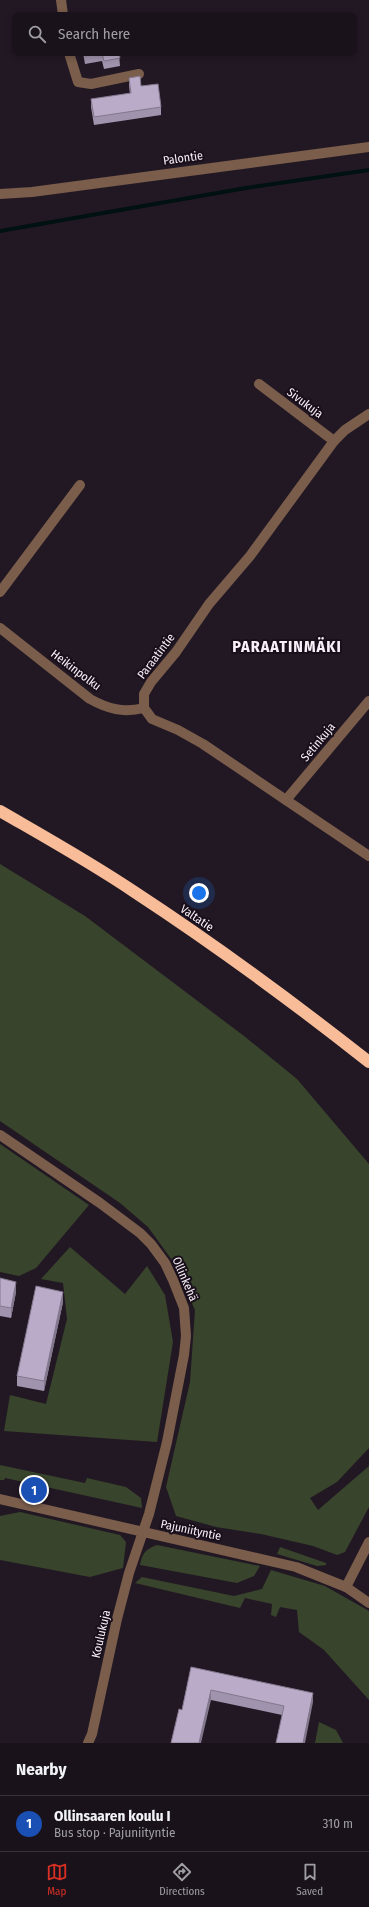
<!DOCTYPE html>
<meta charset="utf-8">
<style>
:root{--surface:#1a121b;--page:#272028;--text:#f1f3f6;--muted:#9f9ea3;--line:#38323a;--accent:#d93025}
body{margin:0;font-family:"Fira Sans Condensed",sans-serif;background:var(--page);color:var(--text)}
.you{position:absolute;left:199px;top:893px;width:14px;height:14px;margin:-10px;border:3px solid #fff;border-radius:50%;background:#1a73e8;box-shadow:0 0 0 6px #1a73e833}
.badge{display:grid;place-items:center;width:26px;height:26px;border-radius:50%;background:var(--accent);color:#fff;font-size:13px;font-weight:700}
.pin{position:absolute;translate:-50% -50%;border:2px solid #fff;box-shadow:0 1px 4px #0006}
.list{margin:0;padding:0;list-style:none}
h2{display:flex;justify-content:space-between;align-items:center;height:52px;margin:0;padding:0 16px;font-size:17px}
h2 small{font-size:13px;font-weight:400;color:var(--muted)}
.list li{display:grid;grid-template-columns:26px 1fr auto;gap:12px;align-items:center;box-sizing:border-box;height:56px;padding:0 16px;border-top:1px solid var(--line)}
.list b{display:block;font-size:15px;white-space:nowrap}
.list p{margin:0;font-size:13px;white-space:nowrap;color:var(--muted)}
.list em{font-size:13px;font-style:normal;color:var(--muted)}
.icon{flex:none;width:22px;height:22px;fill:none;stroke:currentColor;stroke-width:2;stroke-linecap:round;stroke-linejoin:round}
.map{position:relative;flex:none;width:369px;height:1743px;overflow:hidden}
.search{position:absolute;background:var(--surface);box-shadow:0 2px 6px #0003;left:12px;right:12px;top:12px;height:44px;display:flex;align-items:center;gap:10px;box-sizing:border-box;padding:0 14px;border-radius:8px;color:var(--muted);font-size:15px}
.sheet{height:108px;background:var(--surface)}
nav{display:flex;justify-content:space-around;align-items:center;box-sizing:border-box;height:56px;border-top:1px solid var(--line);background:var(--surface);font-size:11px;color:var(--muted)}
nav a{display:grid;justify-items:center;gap:2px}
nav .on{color:var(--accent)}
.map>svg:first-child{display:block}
.green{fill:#38442b}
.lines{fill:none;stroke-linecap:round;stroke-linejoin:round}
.stream{stroke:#001112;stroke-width:4}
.minor{stroke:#7a5d4b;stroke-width:10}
.highway{stroke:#f8bd98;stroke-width:12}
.wall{fill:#a093ad}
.shaded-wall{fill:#82788d}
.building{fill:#baabc9;stroke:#82788d}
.labels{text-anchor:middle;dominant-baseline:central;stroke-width:4;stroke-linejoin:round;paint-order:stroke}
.street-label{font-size:12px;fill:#f8f0f9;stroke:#190f1a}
.district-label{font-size:16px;font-weight:bold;letter-spacing:1px;fill:#f8f0f9;stroke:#190f1a}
</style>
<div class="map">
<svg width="369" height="1743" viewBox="0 0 369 1743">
<rect width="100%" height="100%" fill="#221824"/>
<g class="green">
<path d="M0,864L85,916L244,1036L297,1079L369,1164V1448L337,1482L310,1498L318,1510L369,1466V1507L345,1552L337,1555L313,1546L261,1534L216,1527L176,1516L166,1487L190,1382L195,1310L172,1260L148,1227L120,1203L0,1121Z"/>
<path d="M0,1144L89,1205L36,1268L19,1276L0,1272Z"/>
<path d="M70,1247L125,1294L147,1266L165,1295L173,1342L157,1442L4,1431L10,1395L46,1404L67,1319L63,1283L41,1279Z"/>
<path d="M0,1465L85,1483L87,1478L126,1487L141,1498L142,1508L5,1478L4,1480H0Z"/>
<path d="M20,1512L120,1535L126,1542L123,1568L90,1577L0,1560V1516Z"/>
<path d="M157,1545L260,1566L254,1576L237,1583L140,1565C142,1553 146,1549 157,1545Z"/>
<path d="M280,1547L326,1563V1565L317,1566L277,1554Z"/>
<path d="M271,1570L325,1586L369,1611V1700L324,1650L299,1632L297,1610L280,1607L276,1617L271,1615L272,1604L245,1598L240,1608L135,1583L142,1577L234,1596L262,1589Z"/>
<path d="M319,1722L336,1730L343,1743H315Z"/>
</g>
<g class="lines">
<path class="stream" d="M0,231L246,188L369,170"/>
<g class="minor">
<path d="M61,0L63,15"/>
<path d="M69,53L78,82L91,84L139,74"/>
<path d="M0,194L32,192L369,147"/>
<path d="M259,384L334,441"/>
<path d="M369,414L345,430L334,441L250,556L209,604L176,652L151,682L144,694V708L152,719L178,730L203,744L369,856"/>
<path d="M0,592L80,485"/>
<path d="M0,628L90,699C108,709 123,713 144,708"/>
<path d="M286,800L369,701"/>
<path d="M0,1135L100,1203L140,1233L151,1244L165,1263L173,1280L184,1308L186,1336L184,1355L167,1442L149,1514L129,1573L117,1619L92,1734L88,1743"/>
<path d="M0,1499L296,1567L346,1587L369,1603"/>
<path d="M346,1587L369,1542"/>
</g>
<path class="highway" d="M0,811C45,837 90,862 133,891C214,944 293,1002 369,1062"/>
</g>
<g class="wall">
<path d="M83,53H127L119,54L120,66L104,69L102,61L85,64Z"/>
<path d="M129,78L141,86L161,107V115L94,125L91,107V99L130,94L129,86Z"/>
<path d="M0,1278L16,1292L11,1318L0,1316Z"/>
<path d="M63,1302L44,1391L17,1386V1376Z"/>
<path d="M191,1667L313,1702L282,1715L211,1700L182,1710Z"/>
</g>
<g class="shaded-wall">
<path d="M16,1282V1292L11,1318V1308Z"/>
<path d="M63,1292V1302L44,1391V1381Z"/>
<path d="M211,1690V1700L201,1743H199Z"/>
<path d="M313,1693V1702L305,1743H303Z"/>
</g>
<g class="building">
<path d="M85,53H119L120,58L104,61L102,53L85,56Z"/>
<path d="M140,76L141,86L158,84L161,107L94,117L91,99L131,93L129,78Z"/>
<path d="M0,1278L16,1282L11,1308L0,1306Z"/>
<path d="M36,1286L63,1292L44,1381L17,1376Z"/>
<path d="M191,1667L313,1693L303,1743H276L284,1706L211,1690L199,1743H171L179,1709L182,1710Z"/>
</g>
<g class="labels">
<g class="street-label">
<text transform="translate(183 158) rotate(-8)">Palontie</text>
<text transform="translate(305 403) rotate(37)">Sivukuja</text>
<text transform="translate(156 656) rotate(-53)">Paraatintie</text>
<text transform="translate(76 670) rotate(37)">Heikinpolku</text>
<text transform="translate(318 742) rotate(-50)">Setinkuja</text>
<text transform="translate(197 918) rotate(34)">Valtatie</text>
<text transform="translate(185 1279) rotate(67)">Ollinkehä</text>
<text transform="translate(191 1530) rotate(12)">Pajuniityntie</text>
<text transform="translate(101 1634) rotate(-77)">Koulukuja</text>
</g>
<g class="district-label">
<text x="287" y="646">PARAATINMÄKI</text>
</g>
</g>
</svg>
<div class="you"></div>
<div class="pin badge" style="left:34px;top:1490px;background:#1a4fb4">1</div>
<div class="search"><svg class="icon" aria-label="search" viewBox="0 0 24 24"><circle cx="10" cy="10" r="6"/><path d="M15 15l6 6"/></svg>Search here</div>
</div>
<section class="sheet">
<h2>Nearby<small></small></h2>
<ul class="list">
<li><span class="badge" style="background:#1a4fb4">1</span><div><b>Ollinsaaren koulu I</b><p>Bus stop · Pajuniityntie</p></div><em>310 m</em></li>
</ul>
</section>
<nav>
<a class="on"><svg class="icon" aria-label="map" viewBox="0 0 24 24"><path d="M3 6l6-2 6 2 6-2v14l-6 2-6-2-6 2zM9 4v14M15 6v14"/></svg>Map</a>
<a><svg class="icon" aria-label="directions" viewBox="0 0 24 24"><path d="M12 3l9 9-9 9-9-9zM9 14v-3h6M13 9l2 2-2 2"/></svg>Directions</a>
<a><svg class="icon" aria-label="saved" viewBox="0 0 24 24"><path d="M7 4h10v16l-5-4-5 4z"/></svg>Saved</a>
</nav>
